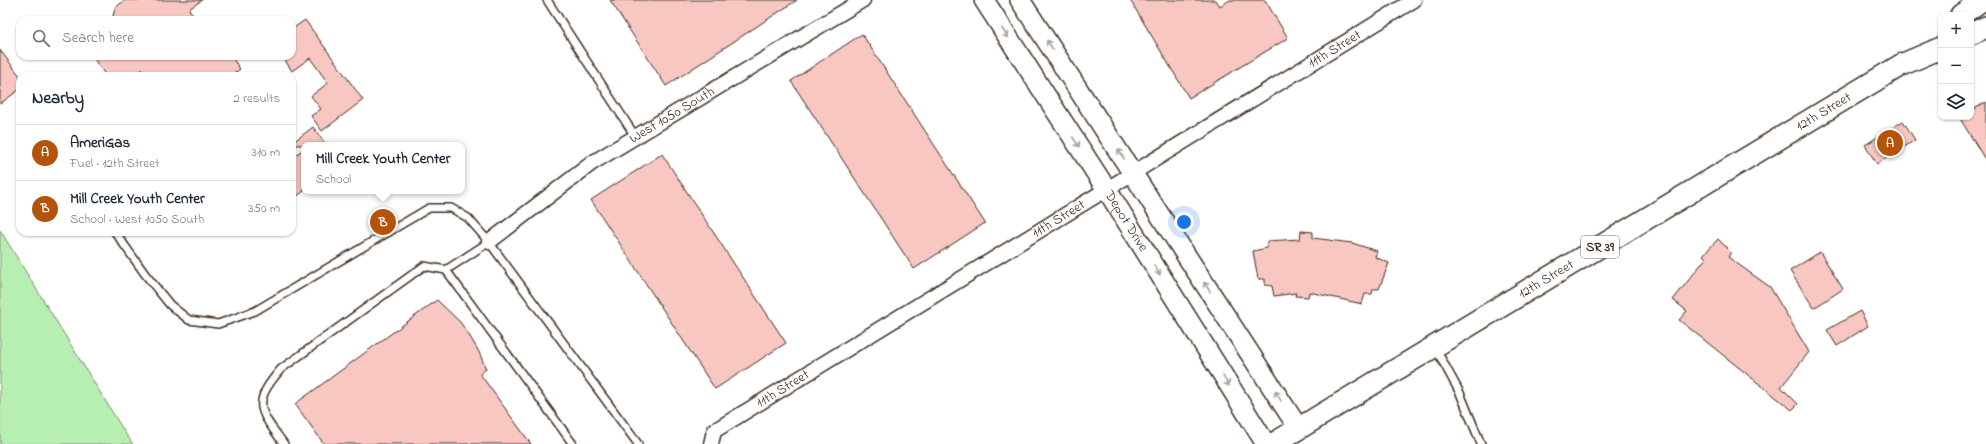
<!DOCTYPE html>
<meta charset="utf-8">
<style>
:root{--surface:#fff;--page:#f2f2f3;--text:#1f2937;--muted:#747a83;--line:#e0e1e3;--accent:#b45309}
body{margin:0;font-family:"Indie Flower",sans-serif;background:var(--page);color:var(--text)}
.controls{position:absolute;right:12px;top:12px;display:grid;overflow:hidden;border-radius:8px;box-shadow:0 1px 3px #0004}
.controls button{width:36px;height:36px;display:grid;place-items:center;padding:0;border:0;border-bottom:1px solid var(--line);background:var(--surface);color:var(--text);font:20px sans-serif}
.you{position:absolute;left:1184px;top:222px;width:14px;height:14px;margin:-10px;border:3px solid #fff;border-radius:50%;background:#1a73e8;box-shadow:0 0 0 6px #1a73e833}
.badge{display:grid;place-items:center;width:26px;height:26px;border-radius:50%;background:var(--accent);color:#fff;font-size:13px;font-weight:700}
.pin{position:absolute;translate:-50% -50%;border:2px solid #fff;box-shadow:0 1px 4px #0006}
.popup{position:absolute;left:301px;top:142px;width:164px;height:52px;box-sizing:border-box;display:grid;place-content:center;border-radius:8px;background:var(--surface);filter:drop-shadow(0 1px 3px #0005);font-size:13px;white-space:nowrap;color:var(--muted)}
.popup b{font-size:15px;color:var(--text)}
.popup::after{content:'';position:absolute;left:50%;top:100%;margin-left:-8px;border:8px solid transparent;border-top-color:var(--surface)}
.list{margin:0;padding:0;list-style:none}
h2{display:flex;justify-content:space-between;align-items:center;height:52px;margin:0;padding:0 16px;font-size:17px}
h2 small{font-size:13px;font-weight:400;color:var(--muted)}
.list li{display:grid;grid-template-columns:26px 1fr auto;gap:12px;align-items:center;box-sizing:border-box;height:56px;padding:0 16px;border-top:1px solid var(--line)}
.list b{display:block;font-size:15px;white-space:nowrap}
.list p{margin:0;font-size:13px;white-space:nowrap;color:var(--muted)}
.list em{font-size:13px;font-style:normal;color:var(--muted)}
.icon{flex:none;width:22px;height:22px;fill:none;stroke:currentColor;stroke-width:2;stroke-linecap:round;stroke-linejoin:round}
.map{position:relative;flex:none;width:1986px;height:444px;overflow:hidden}
.search{position:absolute;background:var(--surface);box-shadow:0 1px 3px #0004;left:16px;top:16px;width:280px;height:44px;display:flex;align-items:center;gap:10px;box-sizing:border-box;padding:0 14px;border-radius:12px;color:var(--muted);font-size:15px}
.panel{position:absolute;background:var(--surface);box-shadow:0 1px 3px #0004;left:16px;top:72px;width:280px;height:164px;border-radius:12px}
.map>svg:first-child{display:block}
.green{fill:#b7efb2;stroke:#798c68}
.building{fill:#f8c7c1;stroke:#3b2a1e}
.lines{fill:none;stroke-linecap:round;stroke-linejoin:round}
.service-casing{stroke:#3b2a1e;stroke-width:10}
.minor-casing{stroke:#3b2a1e;stroke-width:17}
.secondary-casing{stroke:#3b2a1e;stroke-width:22}
.primary-casing{stroke:#3b2a1e;stroke-width:24}
.service{stroke:#fff;stroke-width:7}
.minor{stroke:#fff;stroke-width:14}
.secondary{stroke:#fff;stroke-width:19}
.primary{stroke:#fff;stroke-width:21}
.oneway{stroke:#a79f9a}
.labels{text-anchor:middle;dominant-baseline:central;stroke-width:3;stroke-linejoin:round;paint-order:stroke}
.shield{fill:#fff;stroke:#766a62;stroke-width:1}
.shield-label{font-size:13px;font-weight:bold;fill:#3b2a1e}
.street-label{font-size:14px;fill:#3b2a1e;stroke:#fff}
</style>
<div class="map">
<svg width="1986" height="444" viewBox="0 0 1986 444">
<rect width="100%" height="100%" fill="#fff"/>
<filter id="ink" filterUnits="userSpaceOnUse"><feTurbulence type="fractalNoise" baseFrequency=".025" numOctaves="2"/><feDisplacementMap in="SourceGraphic" scale="8" xChannelSelector="R" yChannelSelector="G"/><feConvolveMatrix kernelMatrix="1 2 1 2 8 2 1 2 1" color-interpolation-filters="sRGB"/></filter>
<g filter="url(#ink)">
<path class="green" d="M0,230L127,436L133,444H0Z"/>
<g class="building">
<path d="M125,0H202L189,9L196,20H112L115,8Z"/>
<path d="M610,0H797L666,86Z"/>
<path d="M1130,0H1216L1220,6L1230,0H1265L1288,38L1189,98Z"/>
<path d="M305,20L363,100L322,131L311,116L321,109L311,96L328,83L310,58L292,71L282,56H292V29Z"/>
<path d="M862,34L985,223L914,269L791,81Z"/>
<path d="M0,50L20,76V89L0,104Z"/>
<path d="M92,56H231L240,69L231,76H149L143,69L133,76H106Z"/>
<path d="M1986,102V161L1959,117H1971V111Z"/>
<path d="M1903,121L1915,140L1877,164L1865,145Z"/>
<path d="M313,127L326,145H292V143Z"/>
<path d="M304,149V191L292,200V157Z"/>
<path d="M662,154L786,343L715,389L591,200Z"/>
<path d="M1301,231L1313,232V238L1352,243L1377,251L1375,257L1389,263L1379,289H1373L1372,294H1365L1362,304L1309,292L1308,297L1295,296L1296,293L1274,296L1272,286L1265,285V279H1258L1253,251L1267,248V241L1300,239Z"/>
<path d="M1718,239L1731,252L1728,257L1770,287L1809,352L1781,387L1798,404L1792,410L1679,320L1687,311L1673,300L1706,258L1703,255Z"/>
<path d="M1820,252L1843,289L1814,308L1790,271Z"/>
<path d="M437,300L460,322L469,335L479,352L486,369L480,374L531,444H324L295,404Z"/>
<path d="M1860,311L1868,326L1837,346L1827,330Z"/>
</g>
<g class="lines">
<defs>
<g id="service">
<path d="M547,0L635,136"/>
<path d="M115,232L145,274L170,305L189,320L218,324L255,311L429,208H451L468,218L489,242L638,444"/>
<path d="M489,242L446,270L573,444"/>
<path d="M1436,349L1460,393L1481,444"/>
<path d="M284,444C259,410 251,404 281,369L424,266L446,270"/>
</g>
<g id="minor">
<path id="s1" d="M489,242L592,163L863,0"/>
<path id="s2" d="M711,444L714,431L1414,0"/>
</g>
<g id="secondary">
<path id="s3" d="M984,0L1107,190L1266,444"/>
<path d="M1020,0L1299,429"/>
</g>
<g id="primary">
<path d="M1961,15L1982,0"/>
<path d="M1971,34L1986,27"/>
<path id="s4" d="M1273,444L1901,65L1941,48"/>
</g>
</defs>
<use href="#service" class="service-casing"/>
<use href="#minor" class="minor-casing"/>
<use href="#secondary" class="secondary-casing"/>
<use href="#primary" class="primary-casing"/>
<use href="#service" class="service"/>
<use href="#minor" class="minor"/>
<use href="#secondary" class="secondary"/>
<use href="#primary" class="primary"/>
</g>
<defs><path id="oneway-shaft" d="M-6 0H5M1.5-3L5.5 0L1.5 3" fill="none" stroke-width="1.6" stroke-linecap="round" stroke-linejoin="round"/></defs>
<g class="oneway">
<use href="#oneway-shaft" transform="translate(1005 33) rotate(57)"/>
<use href="#oneway-shaft" transform="translate(1050 45) rotate(-123)"/>
<use href="#oneway-shaft" transform="translate(1076 142) rotate(57)"/>
<use href="#oneway-shaft" transform="translate(1121 154) rotate(-123)"/>
<use href="#oneway-shaft" transform="translate(1157 270) rotate(58)"/>
<use href="#oneway-shaft" transform="translate(1207 287) rotate(-123)"/>
<use href="#oneway-shaft" transform="translate(1226 381) rotate(58)"/>
<use href="#oneway-shaft" transform="translate(1278 396) rotate(-122)"/>
</g>
</g>
<g class="labels">
<rect class="shield" x="1581" y="236" width="38" height="22" rx="3"/>
<g class="shield-label">
<text x="1600" y="247">SR 39</text>
</g>
<g class="street-label">
<text stroke="none"><textPath href="#s2" startOffset="742">11th Street</textPath></text>
<text stroke="none"><textPath href="#s4" startOffset="643">12th Street</textPath></text>
<text stroke="none"><textPath href="#s1" startOffset="223">West 1050 South</textPath></text>
<text stroke="none"><textPath href="#s2" startOffset="418">11th Street</textPath></text>
<text stroke="none"><textPath href="#s3" startOffset="263">Depot Drive</textPath></text>
<text stroke="none"><textPath href="#s4" startOffset="319">12th Street</textPath></text>
<text stroke="none"><textPath href="#s2" startOffset="94">11th Street</textPath></text>
</g>
</g>
</svg>
<div class="controls">
<button>+</button>
<button>−</button>
<button><svg class="icon" aria-label="layers" viewBox="0 0 24 24"><path d="M12 4l9 5-9 5-9-5zM3 14l9 5 9-5"/></svg></button>
</div>
<div class="you"></div>
<div class="pin badge" style="left:1890px;top:143px">A</div>
<div class="pin badge" style="left:383px;top:222px">B</div>
<div class="popup"><b>Mill Creek Youth Center</b>School</div>
<div class="search"><svg class="icon" aria-label="search" viewBox="0 0 24 24"><circle cx="10" cy="10" r="6"/><path d="M15 15l6 6"/></svg>Search here</div>
<section class="panel">
<h2>Nearby<small>2 results</small></h2>
<ul class="list">
<li><span class="badge">A</span><div><b>AmeriGas</b><p>Fuel · 12th Street</p></div><em>310 m</em></li>
<li><span class="badge">B</span><div><b>Mill Creek Youth Center</b><p>School · West 1050 South</p></div><em>350 m</em></li>
</ul>
</section>
</div>
